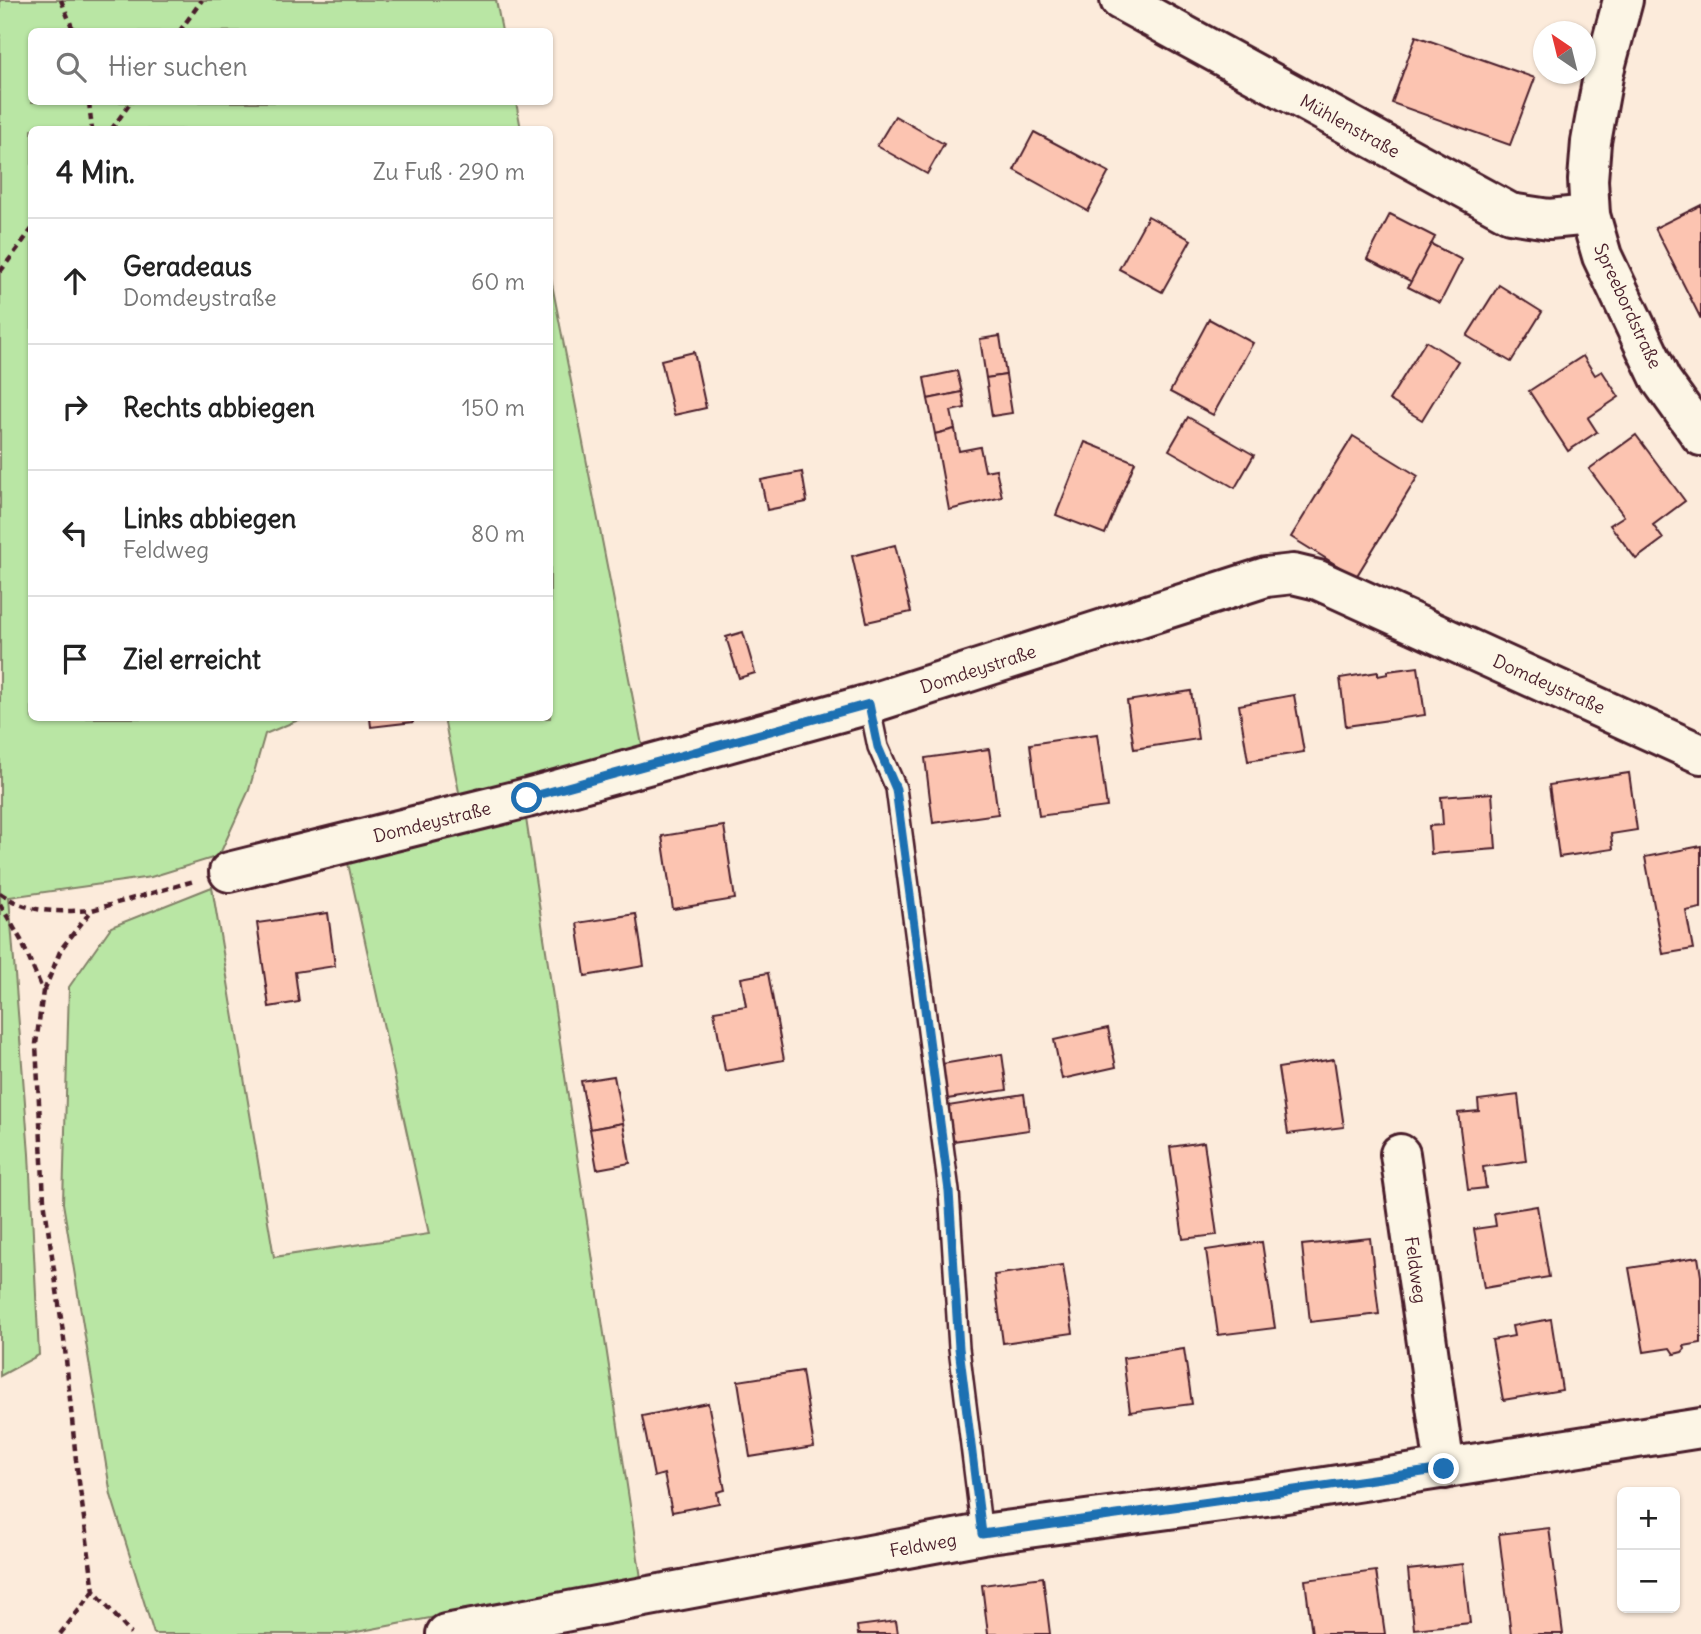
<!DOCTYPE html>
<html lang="de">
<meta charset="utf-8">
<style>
:root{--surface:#fff;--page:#f2f2f2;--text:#222;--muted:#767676;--line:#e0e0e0}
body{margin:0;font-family:Delius,sans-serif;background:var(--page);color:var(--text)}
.controls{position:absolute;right:21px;bottom:21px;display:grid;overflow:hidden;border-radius:10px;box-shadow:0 2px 5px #0004}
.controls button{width:63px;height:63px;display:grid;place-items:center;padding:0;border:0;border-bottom:2px solid var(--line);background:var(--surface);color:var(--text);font:35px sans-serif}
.compass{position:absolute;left:1533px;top:21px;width:63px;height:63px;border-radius:50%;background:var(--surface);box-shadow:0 2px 5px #0004;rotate:325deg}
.stop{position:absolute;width:21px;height:21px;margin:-16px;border:5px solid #1f6fb2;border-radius:50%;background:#fff}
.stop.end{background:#1f6fb2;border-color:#fff;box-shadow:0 2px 7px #0008}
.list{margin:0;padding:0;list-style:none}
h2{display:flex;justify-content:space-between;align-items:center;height:91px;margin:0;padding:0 28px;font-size:30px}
h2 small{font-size:23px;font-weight:400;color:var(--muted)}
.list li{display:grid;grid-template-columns:46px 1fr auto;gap:21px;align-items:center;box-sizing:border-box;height:126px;padding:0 28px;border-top:2px solid var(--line)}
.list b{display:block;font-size:26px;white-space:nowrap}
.list p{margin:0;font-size:23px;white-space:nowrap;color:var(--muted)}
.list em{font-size:23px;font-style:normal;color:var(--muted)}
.icon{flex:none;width:38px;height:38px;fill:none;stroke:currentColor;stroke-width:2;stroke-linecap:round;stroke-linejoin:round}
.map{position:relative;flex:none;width:1701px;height:1634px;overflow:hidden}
.search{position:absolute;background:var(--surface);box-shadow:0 2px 5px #0004;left:28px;top:28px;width:525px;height:77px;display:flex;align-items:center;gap:18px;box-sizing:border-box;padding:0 24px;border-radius:10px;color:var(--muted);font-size:26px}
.panel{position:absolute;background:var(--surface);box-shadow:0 2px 5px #0004;left:28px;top:126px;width:525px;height:595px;border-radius:10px}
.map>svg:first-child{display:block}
.green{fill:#b9e6a4;stroke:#828268;stroke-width:2}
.building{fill:#fcc4b1;stroke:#4a1f2b;stroke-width:2}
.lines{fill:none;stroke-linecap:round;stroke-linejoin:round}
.lane-casing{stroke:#4a1f2b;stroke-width:24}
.street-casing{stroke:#4a1f2b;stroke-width:44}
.secondary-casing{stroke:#4a1f2b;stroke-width:44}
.path{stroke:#4a1f2b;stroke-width:4.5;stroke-dasharray:7 5;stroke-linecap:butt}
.lane{stroke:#fcf5e5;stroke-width:19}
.street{stroke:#fcf5e5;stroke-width:38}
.secondary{stroke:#fcf5e5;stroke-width:38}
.route{stroke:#1f6fb2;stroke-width:9}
.labels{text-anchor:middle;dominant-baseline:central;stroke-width:7;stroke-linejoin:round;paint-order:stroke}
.street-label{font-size:18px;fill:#4a1f2b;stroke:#fcf5e5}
</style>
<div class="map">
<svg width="1701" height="1634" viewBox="0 0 1701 1634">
<rect width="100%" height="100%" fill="#fcebdb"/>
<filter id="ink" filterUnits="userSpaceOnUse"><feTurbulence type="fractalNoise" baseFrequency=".0143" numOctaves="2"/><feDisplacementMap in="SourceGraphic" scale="14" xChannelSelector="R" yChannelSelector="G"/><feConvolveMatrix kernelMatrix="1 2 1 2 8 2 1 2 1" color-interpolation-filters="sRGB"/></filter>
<g filter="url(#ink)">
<g class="green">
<path d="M0,0H496L502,31L32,32V102H516L521,129L32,130V718H303L265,734L249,790L219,856L151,877L9,897L29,1154L39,1355L0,1376Z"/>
<path d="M550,274L643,750L461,802L444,718H550Z"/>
<path d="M525,812L641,1578L346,1634H154L111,1495L63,1203L69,987L111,927L212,887L274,1257L429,1234L346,854Z"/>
</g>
<g class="building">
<path d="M1416,36L1535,78L1510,145L1392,103Z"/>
<path d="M895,116L944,144L927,174L877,146Z"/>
<path d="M1034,132L1109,172L1088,211L1014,170Z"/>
<path d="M1701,205V319L1655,228Z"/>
<path d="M1390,214L1435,237L1412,282L1367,259Z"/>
<path d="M1148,216L1191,240L1162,292L1119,269Z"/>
<path d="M1431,244L1462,260L1440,303L1408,287Z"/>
<path d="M1499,285L1542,312L1511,362L1467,336Z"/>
<path d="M1209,319L1253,343L1213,415L1170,392Z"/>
<path d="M1000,336L1006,375L986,378L980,339Z"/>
<path d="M1426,341L1458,361L1422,420L1389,400Z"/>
<path d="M694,352L706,408L674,415L661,360Z"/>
<path d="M1583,356L1595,375L1602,371L1619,397L1588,418L1597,432L1568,451L1529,391Z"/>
<path d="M957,371L962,392L928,399L924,378Z"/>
<path d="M1006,375L1012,413L992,416L986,378Z"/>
<path d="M962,392L965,408L951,411L955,429L935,434L928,399Z"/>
<path d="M1188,417L1254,455L1235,488L1169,450Z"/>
<path d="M955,429L959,451L980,447L985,471L996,469L1002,497L949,510L935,434Z"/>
<path d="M1636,435L1685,501L1653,525L1663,539L1636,559L1610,525L1624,516L1589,469Z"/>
<path d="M1353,436L1418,476L1356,577L1291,537Z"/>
<path d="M1085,442L1135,462L1105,534L1056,515Z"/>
<path d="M802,472L807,502L767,510L761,480Z"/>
<path d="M895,545L911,612L867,622L852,556Z"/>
<path d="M743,632L755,673L739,678L726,637Z"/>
<path d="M1418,667L1425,715L1346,726L1340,678L1378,672V676L1388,674V671Z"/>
<path d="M1191,691L1198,739L1134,749L1127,701Z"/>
<path d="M1294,695L1304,752L1248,761L1239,705Z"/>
<path d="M370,718H413V722L371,727Z"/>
<path d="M1097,734L1107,807L1039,816L1030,744Z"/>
<path d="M989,749L998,814L933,823L925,758Z"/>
<path d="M1629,773L1637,830L1611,834L1613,849L1559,857L1549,785Z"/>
<path d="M1492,793L1496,849L1431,854L1429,826L1443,825L1441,797Z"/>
<path d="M724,826L735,899L673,909L662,836Z"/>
<path d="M1701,846V908L1686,911L1693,949L1663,954L1645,857Z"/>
<path d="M328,913L335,966L295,972L299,1002L269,1007L257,923Z"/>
<path d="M636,914L644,966L585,976L577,923Z"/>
<path d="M768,973L784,1060L725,1071L714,1011L746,1006L741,978Z"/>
<path d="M1108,1028L1116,1067L1062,1079L1054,1040Z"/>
<path d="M1002,1054L1007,1090L947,1099L942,1064Z"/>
<path d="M1334,1059L1344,1127L1288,1134L1278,1068Z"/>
<path d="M614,1076L623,1123L590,1129L581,1081Z"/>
<path d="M1024,1094L1029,1130L953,1141L948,1106Z"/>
<path d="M1518,1095L1526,1161L1483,1167L1486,1188L1468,1190L1458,1113L1479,1111L1478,1100Z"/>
<path d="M623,1123L630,1163L597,1169L590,1129Z"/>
<path d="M1204,1142L1217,1235L1183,1239L1170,1147Z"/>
<path d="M1537,1206L1549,1277L1484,1288L1474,1229L1496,1226L1494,1213Z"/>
<path d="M1370,1238L1379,1314L1310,1322L1302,1245Z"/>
<path d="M1262,1242L1275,1328L1218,1335L1206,1250Z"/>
<path d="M1698,1257L1701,1276V1343L1684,1346L1685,1349L1682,1352L1674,1354L1670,1348L1644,1352L1629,1268Z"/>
<path d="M1063,1265L1073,1333L1003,1343L994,1275Z"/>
<path d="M1551,1319L1562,1390L1503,1400L1492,1340L1514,1336L1512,1326Z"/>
<path d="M1184,1349L1192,1404L1130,1412L1123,1358Z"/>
<path d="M802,1371L814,1447L750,1457L738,1381Z"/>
<path d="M708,1403L725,1490L717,1492L719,1503L672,1512L664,1474L654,1477L642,1416Z"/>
<path d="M1549,1528L1563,1634H1511L1499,1534Z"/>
<path d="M1463,1564L1470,1623L1414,1629L1408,1570Z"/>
<path d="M1376,1571L1385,1634H1312L1305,1580Z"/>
<path d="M1043,1577L1050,1634H988L982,1585Z"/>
<path d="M896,1621L898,1634H858L857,1626Z"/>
</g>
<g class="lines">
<defs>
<path id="lane" d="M869,704L878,747L896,788L949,1191L959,1348L982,1534"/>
<g id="street">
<path d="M1120,0L1510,213L1549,219L1590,215"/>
<path d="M229,872L527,798L869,704L1266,577L1293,574L1318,580L1701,754"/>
<path d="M1400,1154L1445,1469"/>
<path d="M446,1634L982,1534L1280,1494L1701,1428"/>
</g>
<path id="secondary" d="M1623,0L1604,71L1591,142L1588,180L1590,215L1602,256L1661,380L1701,436"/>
</defs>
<use href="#lane" class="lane-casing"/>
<use href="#street" class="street-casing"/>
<use href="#secondary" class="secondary-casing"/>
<g class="path">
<path d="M61,0L74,32"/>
<path d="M179,32L202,0"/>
<path d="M89,102L92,130"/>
<path d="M111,130L131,102"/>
<path d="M0,272L32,229"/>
<path d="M0,893C29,914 57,912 91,910"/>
<path d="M0,904L21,940L43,991L36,1044L44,1200L64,1339L76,1460L94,1591L131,1634"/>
<path d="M44,991L61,949L92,910L194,881"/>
<path d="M60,1634L94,1591"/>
</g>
<use href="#lane" class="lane"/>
<use href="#street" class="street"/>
<use href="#secondary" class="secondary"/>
</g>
</g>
<g class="lines" filter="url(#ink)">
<path class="route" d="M527,798L869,704L878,747L896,789L949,1191L959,1348L982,1534L1444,1469"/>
</g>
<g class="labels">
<g class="street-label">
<text transform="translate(1350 126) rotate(29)">Mühlenstraße</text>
<text transform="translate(1628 306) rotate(65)">Spreebordstraße</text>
<text transform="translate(978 669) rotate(-18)">Domdeystraße</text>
<text transform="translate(1549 684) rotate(24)">Domdeystraße</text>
<text transform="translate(432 822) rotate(-14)">Domdeystraße</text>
<text transform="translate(1416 1270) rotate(82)">Feldweg</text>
<text transform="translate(923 1545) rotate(-10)">Feldweg</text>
</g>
</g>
</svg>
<div class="controls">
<button>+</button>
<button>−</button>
</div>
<svg class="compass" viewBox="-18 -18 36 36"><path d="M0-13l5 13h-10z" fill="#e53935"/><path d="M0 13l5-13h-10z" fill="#767676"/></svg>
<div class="stop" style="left:527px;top:798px"></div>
<div class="stop end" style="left:1444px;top:1469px"></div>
<div class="search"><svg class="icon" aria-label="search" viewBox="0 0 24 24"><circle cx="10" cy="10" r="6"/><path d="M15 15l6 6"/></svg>Hier suchen</div>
<section class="panel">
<h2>4 Min.<small>Zu Fuß · 290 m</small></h2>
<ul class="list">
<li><svg class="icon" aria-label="ahead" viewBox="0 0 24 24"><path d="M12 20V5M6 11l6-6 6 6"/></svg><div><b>Geradeaus</b><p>Domdeystraße</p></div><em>60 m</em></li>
<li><svg class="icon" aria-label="right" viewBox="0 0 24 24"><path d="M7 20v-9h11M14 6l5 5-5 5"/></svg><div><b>Rechts abbiegen</b></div><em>150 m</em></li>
<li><svg class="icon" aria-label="left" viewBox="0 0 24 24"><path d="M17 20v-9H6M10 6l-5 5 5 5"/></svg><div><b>Links abbiegen</b><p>Feldweg</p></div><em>80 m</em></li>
<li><svg class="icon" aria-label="arrive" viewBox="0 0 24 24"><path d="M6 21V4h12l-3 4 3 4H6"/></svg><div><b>Ziel erreicht</b></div></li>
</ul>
</section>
</div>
